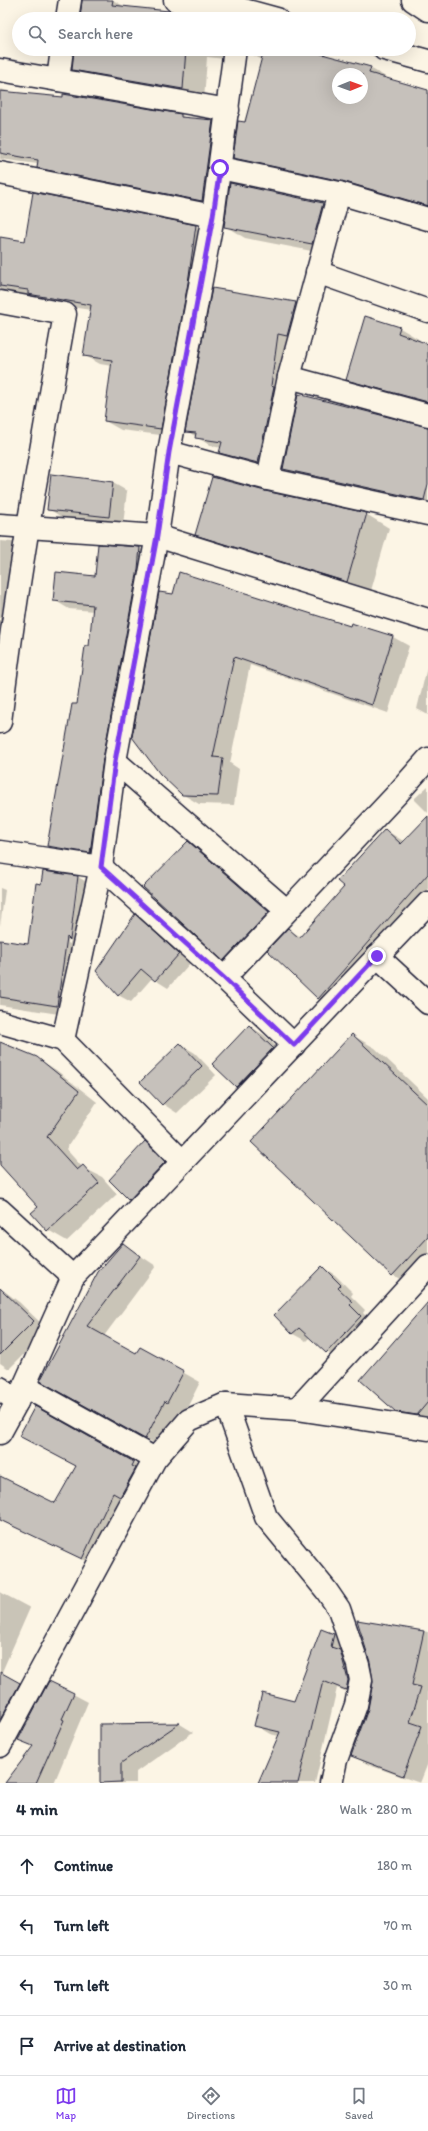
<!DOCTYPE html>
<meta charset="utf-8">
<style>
:root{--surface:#fff;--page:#f6f6f7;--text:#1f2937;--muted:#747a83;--line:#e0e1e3;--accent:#7c3aed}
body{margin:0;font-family:Itim,sans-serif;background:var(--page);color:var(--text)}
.compass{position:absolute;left:332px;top:68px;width:36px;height:36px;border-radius:50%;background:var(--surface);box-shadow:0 4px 16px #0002;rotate:89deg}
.stop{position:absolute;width:12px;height:12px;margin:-9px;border:3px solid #7c3aed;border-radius:50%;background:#fff}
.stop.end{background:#7c3aed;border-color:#fff;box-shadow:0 1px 4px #0008}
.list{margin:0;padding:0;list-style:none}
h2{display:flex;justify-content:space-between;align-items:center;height:52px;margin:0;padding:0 16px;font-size:17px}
h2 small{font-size:13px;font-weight:400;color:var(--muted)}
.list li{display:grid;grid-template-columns:26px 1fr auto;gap:12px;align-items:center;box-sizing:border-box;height:60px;padding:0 16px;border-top:1px solid var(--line)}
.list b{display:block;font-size:15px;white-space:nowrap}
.list em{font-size:13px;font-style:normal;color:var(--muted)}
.icon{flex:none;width:22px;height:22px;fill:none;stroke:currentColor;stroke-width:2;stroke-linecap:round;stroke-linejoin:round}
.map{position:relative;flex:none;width:428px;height:1783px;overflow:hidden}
.search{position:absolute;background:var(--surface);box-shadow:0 4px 16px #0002;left:12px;right:12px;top:12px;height:44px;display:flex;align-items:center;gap:10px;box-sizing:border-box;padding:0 14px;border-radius:22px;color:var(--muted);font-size:15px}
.sheet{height:292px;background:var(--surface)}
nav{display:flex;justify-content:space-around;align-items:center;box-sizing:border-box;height:56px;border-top:1px solid var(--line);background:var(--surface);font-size:11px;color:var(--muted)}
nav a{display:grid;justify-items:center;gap:2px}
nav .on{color:var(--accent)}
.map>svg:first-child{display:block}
.shadow{fill:#0003;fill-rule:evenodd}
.building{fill:#c6c1bb;stroke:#22223b;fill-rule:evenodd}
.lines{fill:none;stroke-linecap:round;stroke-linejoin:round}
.street-casing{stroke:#22223b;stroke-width:25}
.street{stroke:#fcf5e5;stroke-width:22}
.route{stroke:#7c3aed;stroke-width:5}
</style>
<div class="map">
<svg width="428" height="1783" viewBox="0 0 428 1783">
<rect width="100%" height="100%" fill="#fcf5e5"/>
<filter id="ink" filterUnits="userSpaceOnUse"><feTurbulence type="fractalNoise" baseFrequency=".025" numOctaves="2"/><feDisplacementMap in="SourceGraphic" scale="8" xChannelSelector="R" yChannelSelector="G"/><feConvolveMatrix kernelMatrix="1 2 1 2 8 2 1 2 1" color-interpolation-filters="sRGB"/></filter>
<g filter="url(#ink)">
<g class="shadow">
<path d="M82,0H113L125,7L216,19H80Z"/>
<path d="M75,49H299L370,68L391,80L428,91V211L255,169L234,157L262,60L248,52L246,53L243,61L207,57L204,101L94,81L73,69ZM338,74H362V98H338Z"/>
<path d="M0,89L16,93L63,98L64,95L181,115L186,118L213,121L227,129L217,209L52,175L38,167V164L0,159Z"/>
<path d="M231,184L323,203L343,215L332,255L245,238L225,226Z"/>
<path d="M196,226L211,235L176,437L121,430L105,421L112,366L100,364L84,355L91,310L44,303L34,297L0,292V238L26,242Z"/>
<path d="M213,289L296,303L311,312L273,471L235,461L220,452L222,448L211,446L187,431Z"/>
<path d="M365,318L400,328L420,340V342L428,345V407L368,391L348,379Z"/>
<path d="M428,428V508L304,481L284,469Z"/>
<path d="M113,483L127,491L123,525L63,518L49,509Z"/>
<path d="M366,514L389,528L370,594L220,548L197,534Z"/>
<path d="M0,541L13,542L27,550L14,631H0Z"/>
<path d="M140,548L154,557L105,860L63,854L48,846L90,647L94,611L69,609L54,600L96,577Z"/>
<path d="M160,593L351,627V624L393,637L409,646L388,713L250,665L230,763L239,769L234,805L199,804L182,794Z"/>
<path d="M428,663V715L417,709Z"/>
<path d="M428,786V813L414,799Z"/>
<path d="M428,817V903L335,1009L318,999L288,929L301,937L345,887L385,830L405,842Z"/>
<path d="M188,842L208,854L288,924L244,971L224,960Z"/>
<path d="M78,877L99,889L78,1017L0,1005V941L29,945L42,885ZM76,884H78L70,944L68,943Z"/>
<path d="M0,888L5,890L0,926Z"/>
<path d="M135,916L148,923L191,962L168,988L152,978L131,1002L118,995Z"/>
<path d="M249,1026L264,1035L287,1057L251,1094L237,1086Z"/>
<path d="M352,1035L375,1048L428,1098V1274L415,1288L393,1275Z"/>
<path d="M0,1044L37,1058L56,1070L97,1102L66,1149L82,1167L102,1177L117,1194L67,1241L48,1230L39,1207L0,1154Z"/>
<path d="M180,1044L195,1053L216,1075L177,1113L163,1104L141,1082Z"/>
<path d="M145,1143L160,1151L179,1171L144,1207L130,1199Z"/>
<path d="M123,1244L156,1266L104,1336L137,1354L140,1348L200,1382L185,1412L182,1410L163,1448L58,1390Z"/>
<path d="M322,1267L335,1275L353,1293L351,1296L365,1310L363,1313L374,1324L340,1360L327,1352L310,1337L306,1341L293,1334L275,1315Z"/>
<path d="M0,1288L19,1302L48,1330L9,1369L0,1363Z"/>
<path d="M428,1311V1424L417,1422L397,1411Z"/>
<path d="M133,1462L148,1471L97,1566L0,1520V1477L55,1505Z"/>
<path d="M0,1592L30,1608L1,1674L35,1693L0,1747Z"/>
<path d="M359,1622L428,1632V1763L420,1783L369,1765L352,1755L369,1710L374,1678Z"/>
<path d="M334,1634L348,1643L361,1697L337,1688L315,1783H259L279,1736L270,1734L255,1725L295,1702Z"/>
<path d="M73,1694L88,1702L54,1783H7L33,1747L19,1739Z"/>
<path d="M180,1724L193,1732L136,1772V1783H101V1725Z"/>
</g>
<g class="building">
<path d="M82,0H113L112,5L169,11L221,19H80Z"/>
<path d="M74,49H186L183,89L72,70Z"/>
<path d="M264,49H303L371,67L369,73L428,90V206L342,181L233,158L238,121L245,122ZM338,74H362V98H338Z"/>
<path d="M0,91L63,97V94L181,114V117L213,120L202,201L37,168L38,160L0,153Z"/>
<path d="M230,183L323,203L312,244L224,227Z"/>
<path d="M33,192L196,225L188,283L161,429L104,421L112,360L83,356L91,305L28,294V290L0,286V237L25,241Z"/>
<path d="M212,288L296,302L287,336L278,334L271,386L274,387L258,463L219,453L222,442L195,438L196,433L185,432Z"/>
<path d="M365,316L400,327L398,333L428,344V402L346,380Z"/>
<path d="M298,394L428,427V484L424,500L283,469Z"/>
<path d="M51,474L113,482L109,517L47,510Z"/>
<path d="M212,477L265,491L367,513L347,582L195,535Z"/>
<path d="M98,544L140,547L138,569L103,759L90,853L47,846L72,704H77L85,646H89L93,605L53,601L56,572L95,576Z"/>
<path d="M179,572L350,626L351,623L393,636L372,705L234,657L213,757L223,758L218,796L182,795L160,774L132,737L159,592L173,594Z"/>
<path d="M428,816V874L318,999L267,950L288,928L299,938L344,887L337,881L385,829L401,844Z"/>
<path d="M188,841L269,912L223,961L143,887Z"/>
<path d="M43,871L78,876L70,940L67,937L57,1006L0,997V940L28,944L36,883L41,884Z"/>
<path d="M135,914L179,954L155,981L141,969L118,996L96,971Z"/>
<path d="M249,1025L273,1048L236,1087L212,1064Z"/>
<path d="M352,1034L428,1105V1237L392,1276L251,1142Z"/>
<path d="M0,1042L37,1057L79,1091L47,1137L77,1170L83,1165L99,1183L47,1231L31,1213L38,1207L0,1165Z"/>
<path d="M180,1043L202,1066L162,1105L140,1082Z"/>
<path d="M145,1141L165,1162L129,1200L109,1180Z"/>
<path d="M123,1243L140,1256L87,1326L136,1353L140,1347L184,1371L167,1403L165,1401L145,1439L40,1381L98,1272Z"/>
<path d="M322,1266L341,1285L338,1288L353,1302L350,1305L361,1316L326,1353L299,1328L292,1334L274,1315Z"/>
<path d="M0,1288L34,1321L0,1355Z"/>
<path d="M428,1302V1402L417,1415L396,1412L360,1380Z"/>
<path d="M35,1406L134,1462L132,1466L136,1468L120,1497L113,1493L82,1559L0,1520V1476L55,1503L76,1466L19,1436Z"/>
<path d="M357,1620L424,1631L412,1685L421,1687L410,1722L422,1726L403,1776L351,1756L368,1709L373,1682L370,1662Z"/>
<path d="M321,1629L334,1634L331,1647L340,1650L348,1680L346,1690L323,1681L298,1783H258L280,1732L254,1726L262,1693L294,1701Z"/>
<path d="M0,1672L20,1683L0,1720Z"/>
<path d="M49,1681L74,1693L62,1719L64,1720L36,1783H5L33,1746L18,1740Z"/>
<path d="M180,1723L121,1763V1782L100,1783V1724Z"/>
</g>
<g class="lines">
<defs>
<g id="street">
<path d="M175,0L240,9L277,19"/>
<path d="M413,0L428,10"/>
<path d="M67,19L70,0"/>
<path d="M384,49L428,61"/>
<path d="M0,70L58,80L62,49"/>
<path d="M58,80L228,110"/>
<path d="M220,168L339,193L428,219"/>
<path d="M0,173L213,216"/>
<path d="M317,272L428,311"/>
<path d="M0,302L65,314C41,450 16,585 0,722"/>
<path d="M289,377L428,415"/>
<path d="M169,452L268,479L428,514"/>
<path d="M268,479L289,377L339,193"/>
<path d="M0,525L157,536L428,620"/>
<path d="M115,761L286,910"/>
<path d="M0,852L101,867L224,978L294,1045"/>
<path d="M377,956L428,1003"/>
<path d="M224,978L397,794L428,759"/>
<path d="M0,1022L63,1040L182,1161"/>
<path d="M63,1040L101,867L115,761L157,536L169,452L213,216L235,49"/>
<path d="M0,1210L73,1277"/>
<path d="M24,1386L155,1459"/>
<path d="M0,1388L17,1402"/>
<path d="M226,1404L266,1517L326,1590L339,1609L358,1665L361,1680L356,1705L336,1760L331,1783"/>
<path d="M297,1409L428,1266"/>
<path d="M0,1433L17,1402L73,1277L428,903"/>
<path d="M0,1746L155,1459L189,1420L226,1404L297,1409L428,1429"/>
</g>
</defs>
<use href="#street" class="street-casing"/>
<use href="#street" class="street"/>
</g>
</g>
<g class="lines" filter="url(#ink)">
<path class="route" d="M220,168L213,216L169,452L157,536L115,761L101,867L224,978L294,1045L377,956"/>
</g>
</svg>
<svg class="compass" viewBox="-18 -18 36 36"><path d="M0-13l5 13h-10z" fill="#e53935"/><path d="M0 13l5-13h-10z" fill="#747a83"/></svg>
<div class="stop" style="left:220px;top:168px"></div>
<div class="stop end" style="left:377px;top:956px"></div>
<div class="search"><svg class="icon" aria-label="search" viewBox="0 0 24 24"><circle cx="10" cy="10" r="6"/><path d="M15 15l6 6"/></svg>Search here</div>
</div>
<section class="sheet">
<h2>4 min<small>Walk · 280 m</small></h2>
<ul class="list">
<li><svg class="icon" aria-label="ahead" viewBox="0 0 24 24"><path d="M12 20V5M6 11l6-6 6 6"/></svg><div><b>Continue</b></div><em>180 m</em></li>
<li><svg class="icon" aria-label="left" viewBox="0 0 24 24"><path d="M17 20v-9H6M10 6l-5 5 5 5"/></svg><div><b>Turn left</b></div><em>70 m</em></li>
<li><svg class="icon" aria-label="left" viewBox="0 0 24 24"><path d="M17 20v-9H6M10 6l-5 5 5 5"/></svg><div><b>Turn left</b></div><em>30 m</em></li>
<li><svg class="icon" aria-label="arrive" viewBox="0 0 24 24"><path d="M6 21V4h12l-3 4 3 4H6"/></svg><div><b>Arrive at destination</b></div></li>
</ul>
</section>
<nav>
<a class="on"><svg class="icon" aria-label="map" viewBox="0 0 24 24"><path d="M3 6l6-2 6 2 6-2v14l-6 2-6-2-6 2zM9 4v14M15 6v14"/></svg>Map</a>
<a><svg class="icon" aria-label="directions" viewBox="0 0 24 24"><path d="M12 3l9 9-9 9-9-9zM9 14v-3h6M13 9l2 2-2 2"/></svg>Directions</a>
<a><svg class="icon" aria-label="saved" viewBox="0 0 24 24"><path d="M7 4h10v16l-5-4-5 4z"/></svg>Saved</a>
</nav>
